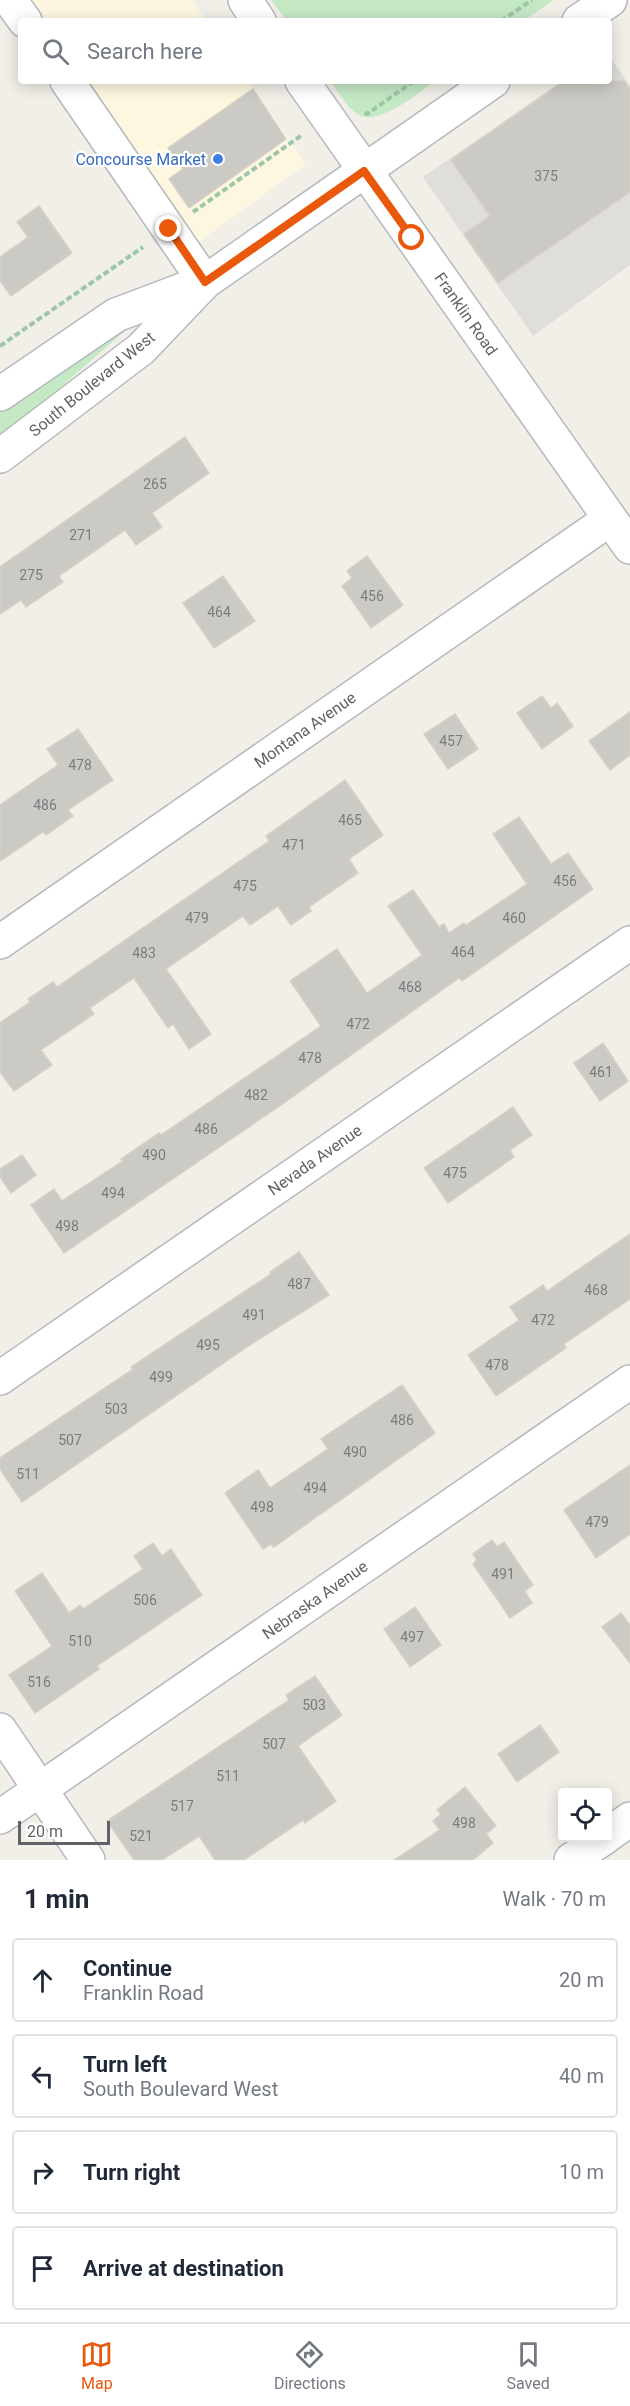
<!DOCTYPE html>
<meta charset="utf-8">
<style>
:root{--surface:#fff;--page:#f6f6f7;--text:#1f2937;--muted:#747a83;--line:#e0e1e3;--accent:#ea580c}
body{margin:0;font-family:Roboto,sans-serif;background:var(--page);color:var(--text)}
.controls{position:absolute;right:18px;bottom:18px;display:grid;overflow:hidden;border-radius:6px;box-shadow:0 3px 15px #0003}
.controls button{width:54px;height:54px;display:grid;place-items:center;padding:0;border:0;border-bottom:2px solid var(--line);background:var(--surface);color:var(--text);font:30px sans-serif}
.scale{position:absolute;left:18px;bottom:15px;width:92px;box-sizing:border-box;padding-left:6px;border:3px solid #5f6368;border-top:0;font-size:16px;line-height:21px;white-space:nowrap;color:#5f6368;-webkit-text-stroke:4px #fff;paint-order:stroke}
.stop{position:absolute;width:18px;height:18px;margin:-14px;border:4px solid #ea580c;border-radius:50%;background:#fff}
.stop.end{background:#ea580c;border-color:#fff;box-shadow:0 2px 6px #0008}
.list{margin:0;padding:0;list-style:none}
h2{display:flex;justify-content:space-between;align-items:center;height:78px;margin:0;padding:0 24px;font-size:26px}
h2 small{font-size:20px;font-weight:400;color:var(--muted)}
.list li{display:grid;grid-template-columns:39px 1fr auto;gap:18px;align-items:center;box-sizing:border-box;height:84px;margin:0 12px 12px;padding:0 12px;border:2px solid var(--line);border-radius:6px}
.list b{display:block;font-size:22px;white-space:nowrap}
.list p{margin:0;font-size:20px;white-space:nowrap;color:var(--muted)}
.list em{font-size:20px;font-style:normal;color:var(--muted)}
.icon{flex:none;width:33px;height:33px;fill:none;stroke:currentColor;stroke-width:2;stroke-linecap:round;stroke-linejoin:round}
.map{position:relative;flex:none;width:630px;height:1860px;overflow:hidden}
.search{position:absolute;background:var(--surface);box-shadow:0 3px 15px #0003;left:18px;right:18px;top:18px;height:66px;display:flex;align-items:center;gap:15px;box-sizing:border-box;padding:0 21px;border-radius:6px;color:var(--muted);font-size:22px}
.sheet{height:462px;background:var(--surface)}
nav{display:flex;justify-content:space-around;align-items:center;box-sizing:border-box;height:84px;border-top:2px solid var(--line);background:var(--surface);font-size:16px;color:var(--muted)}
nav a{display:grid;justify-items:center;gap:3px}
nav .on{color:var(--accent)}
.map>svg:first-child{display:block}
.commercial{fill:#fef7e0}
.industrial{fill:#e0deda}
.green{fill:#c5e8c5}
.building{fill:#cccac5;stroke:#d6d1c6;stroke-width:1.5}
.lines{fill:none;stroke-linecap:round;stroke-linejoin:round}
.minor-casing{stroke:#b5b8bc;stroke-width:36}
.path{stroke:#9cc7a9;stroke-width:4;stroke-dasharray:6 3;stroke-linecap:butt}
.minor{stroke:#fff;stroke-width:33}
.route{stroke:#ea580c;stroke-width:8}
.shop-dot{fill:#3f7fe0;stroke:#fff;stroke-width:2}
.labels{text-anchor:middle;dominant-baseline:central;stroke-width:4.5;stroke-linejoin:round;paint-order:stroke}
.number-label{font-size:14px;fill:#7a7d7f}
.shop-label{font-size:16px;fill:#366cbe;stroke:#fff;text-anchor:end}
.street-label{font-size:16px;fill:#5f6368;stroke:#fff}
</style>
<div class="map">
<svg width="630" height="1860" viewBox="0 0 630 1860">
<rect width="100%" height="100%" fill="#f1efe8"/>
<g class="commercial">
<path d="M28,0H192L206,21H42Z"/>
<path d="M84,81H248L306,164L197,243Z"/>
</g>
<path class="industrial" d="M609,56L630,86V265L533,336L423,177L562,81H609Z"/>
<g class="green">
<path d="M271,0H554L523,21H287Z"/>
<path d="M330,81H435C418,93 377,128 357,114C346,106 338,92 330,81Z"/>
<path d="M127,328L126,330L0,440V409Z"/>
</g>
<g class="building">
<path d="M564,81H624L630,89V192L498,283L464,234L490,216L451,160Z"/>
<path d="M253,89L286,139L189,208L169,179L183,169L168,148Z"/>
<path d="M39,206L72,253L11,296L0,281V257L28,237L17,222Z"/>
<path d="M185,437L209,473L152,513L162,527L136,545L125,530L59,576L63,582L26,607L21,600L0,614V567Z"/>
<path d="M367,556L403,605L371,628L342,586L352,578L347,571Z"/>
<path d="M223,576L255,621L214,648L183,603Z"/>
<path d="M542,696L551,708L557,703L573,726L542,749L517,713Z"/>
<path d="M630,712V755L610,770L589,741Z"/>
<path d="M455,714L478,749L448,769L424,734Z"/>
<path d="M78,729L113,780L68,810L73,816L46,835L43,832L0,861V805L58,765L47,749Z"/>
<path d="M345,780L383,835L349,859L358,873L309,907L311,911L291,925L278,906L250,925L243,916L166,969L211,1034L189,1049L173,1024L168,1028L134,978L90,1008L94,1014L41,1050L52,1065L14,1091L0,1072V1023L30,1002L28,999L53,982L57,987L269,841L266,836Z"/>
<path d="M519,817L551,864L568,853L593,889L462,981L459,978L284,1103L64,1253L31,1205L54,1189L62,1201L123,1161L121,1159L159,1133L161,1135L321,1026L290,981L337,949L367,993L422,955L388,906L413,890L439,927L444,924L449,933L464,923L466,925L527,884L493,834Z"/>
<path d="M603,1043L628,1081L600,1101L574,1063Z"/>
<path d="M513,1107L532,1135L510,1150L514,1157L448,1203L424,1168Z"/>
<path d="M22,1155L36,1175L11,1193L0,1177V1169Z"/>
<path d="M630,1234V1299L564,1344L566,1348L496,1396L468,1355L519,1320L510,1307L543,1285L547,1291Z"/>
<path d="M299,1252L329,1295L250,1345L22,1502L0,1469V1458L133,1369L131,1367L271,1274L270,1272Z"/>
<path d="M402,1385L435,1433L274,1547L271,1544L263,1549L225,1493L258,1470L270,1488L328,1449L321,1439Z"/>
<path d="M630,1465V1534L596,1558L564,1510Z"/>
<path d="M492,1540L497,1547L504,1542L533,1585L525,1591L532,1603L510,1618L473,1564L477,1560L473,1554Z"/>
<path d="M153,1543L162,1556L171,1549L202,1595L97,1666L99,1669L35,1713L9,1675L52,1646L15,1591L42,1573L69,1613L80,1605L83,1609L143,1569L134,1556Z"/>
<path d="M415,1607L441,1645L410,1667L384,1629Z"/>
<path d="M621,1613L630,1625V1663L602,1627Z"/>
<path d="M315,1676L342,1715L298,1746L336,1801L305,1823L303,1820L244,1860H215L199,1836L162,1860H134L107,1821L289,1700L286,1695Z"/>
<path d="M540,1725L559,1752L517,1782L498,1754Z"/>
<path d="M465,1787L496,1826L486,1834L493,1843L473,1860H394L440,1830L433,1821L441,1814L437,1810Z"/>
</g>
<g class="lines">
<defs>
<g id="minor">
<path d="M10,0L25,21"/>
<path d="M245,0L259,21"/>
<path d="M579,21L610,0"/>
<path d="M67,81L205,282"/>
<path d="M302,81L630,547"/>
<path d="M0,394L116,315L198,284"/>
<path d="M0,456L141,349L205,282L493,81"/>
<path d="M0,942L610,519"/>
<path d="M0,1378L630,943"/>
<path d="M0,1730L88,1860"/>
<path d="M0,1817L630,1382"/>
<path d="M608,1835L630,1819"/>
<path d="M571,1860L604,1838"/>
</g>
</defs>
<use href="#minor" class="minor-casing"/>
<g class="path">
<path d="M501,21L532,0"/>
<path d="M365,112L367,114L414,81"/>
<path d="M193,212L302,135"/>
<path d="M0,346L143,247"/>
</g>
<use href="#minor" class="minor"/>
</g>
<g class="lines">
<path class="route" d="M169,229L205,282L364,171L412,238"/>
</g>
<circle class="shop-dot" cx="218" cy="159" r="6"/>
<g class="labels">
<g class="number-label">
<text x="546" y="176">375</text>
<text x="155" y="484">265</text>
<text x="81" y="535">271</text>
<text x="31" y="575">275</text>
<text x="372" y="596">456</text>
<text x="219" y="612">464</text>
<text x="451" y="741">457</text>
<text x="80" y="765">478</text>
<text x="45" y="805">486</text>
<text x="350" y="820">465</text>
<text x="294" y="845">471</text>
<text x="565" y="881">456</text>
<text x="245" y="886">475</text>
<text x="197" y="918">479</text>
<text x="514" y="918">460</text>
<text x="463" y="952">464</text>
<text x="144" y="953">483</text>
<text x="410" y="987">468</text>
<text x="358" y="1024">472</text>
<text x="310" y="1058">478</text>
<text x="601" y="1072">461</text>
<text x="256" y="1095">482</text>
<text x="206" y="1129">486</text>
<text x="154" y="1155">490</text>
<text x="455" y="1173">475</text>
<text x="113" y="1193">494</text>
<text x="67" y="1226">498</text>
<text x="299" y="1284">487</text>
<text x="596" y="1290">468</text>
<text x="254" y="1315">491</text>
<text x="543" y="1320">472</text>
<text x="208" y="1345">495</text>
<text x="497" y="1365">478</text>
<text x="161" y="1377">499</text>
<text x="116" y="1409">503</text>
<text x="402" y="1420">486</text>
<text x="70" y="1440">507</text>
<text x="355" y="1452">490</text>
<text x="28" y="1474">511</text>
<text x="315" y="1488">494</text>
<text x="262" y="1507">498</text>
<text x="597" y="1522">479</text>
<text x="503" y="1574">491</text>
<text x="145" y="1600">506</text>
<text x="412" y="1637">497</text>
<text x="80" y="1641">510</text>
<text x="39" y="1682">516</text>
<text x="314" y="1705">503</text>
<text x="274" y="1744">507</text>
<text x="228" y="1776">511</text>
<text x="182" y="1806">517</text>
<text x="464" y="1823">498</text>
<text x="141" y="1836">521</text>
</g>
<g class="shop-label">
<text x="206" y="159">Concourse Market</text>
</g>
<g class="street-label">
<text transform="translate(466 314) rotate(55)">Franklin Road</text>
<text transform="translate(92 384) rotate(-39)">South Boulevard West</text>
<text transform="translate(305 730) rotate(-35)">Montana Avenue</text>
<text transform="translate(315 1160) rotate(-35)">Nevada Avenue</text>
<text transform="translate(315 1600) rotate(-35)">Nebraska Avenue</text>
</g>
</g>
</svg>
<div class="controls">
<button><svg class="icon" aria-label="locate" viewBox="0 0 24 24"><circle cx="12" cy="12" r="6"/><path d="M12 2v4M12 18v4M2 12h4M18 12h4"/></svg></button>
</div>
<div class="scale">20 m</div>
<div class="stop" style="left:412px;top:238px"></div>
<div class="stop end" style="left:169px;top:229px"></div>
<div class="search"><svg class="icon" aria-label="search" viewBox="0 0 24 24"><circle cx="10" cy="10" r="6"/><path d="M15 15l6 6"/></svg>Search here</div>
</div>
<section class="sheet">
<h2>1 min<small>Walk · 70 m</small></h2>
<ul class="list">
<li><svg class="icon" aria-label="ahead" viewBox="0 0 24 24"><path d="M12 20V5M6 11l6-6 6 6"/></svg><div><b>Continue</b><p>Franklin Road</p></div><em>20 m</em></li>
<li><svg class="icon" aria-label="left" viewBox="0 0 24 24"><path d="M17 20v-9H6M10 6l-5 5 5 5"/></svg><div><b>Turn left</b><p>South Boulevard West</p></div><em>40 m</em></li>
<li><svg class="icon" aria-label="right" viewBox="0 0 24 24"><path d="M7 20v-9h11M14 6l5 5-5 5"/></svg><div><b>Turn right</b></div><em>10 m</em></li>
<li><svg class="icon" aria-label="arrive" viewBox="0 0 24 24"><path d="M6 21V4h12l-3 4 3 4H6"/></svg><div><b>Arrive at destination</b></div></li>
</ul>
</section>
<nav>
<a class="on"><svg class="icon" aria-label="map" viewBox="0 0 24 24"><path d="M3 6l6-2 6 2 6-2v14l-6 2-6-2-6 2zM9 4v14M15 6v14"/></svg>Map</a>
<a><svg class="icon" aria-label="directions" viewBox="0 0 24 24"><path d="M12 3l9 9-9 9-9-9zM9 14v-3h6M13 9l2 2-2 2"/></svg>Directions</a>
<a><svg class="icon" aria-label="saved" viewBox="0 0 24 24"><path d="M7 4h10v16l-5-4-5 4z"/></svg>Saved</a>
</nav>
